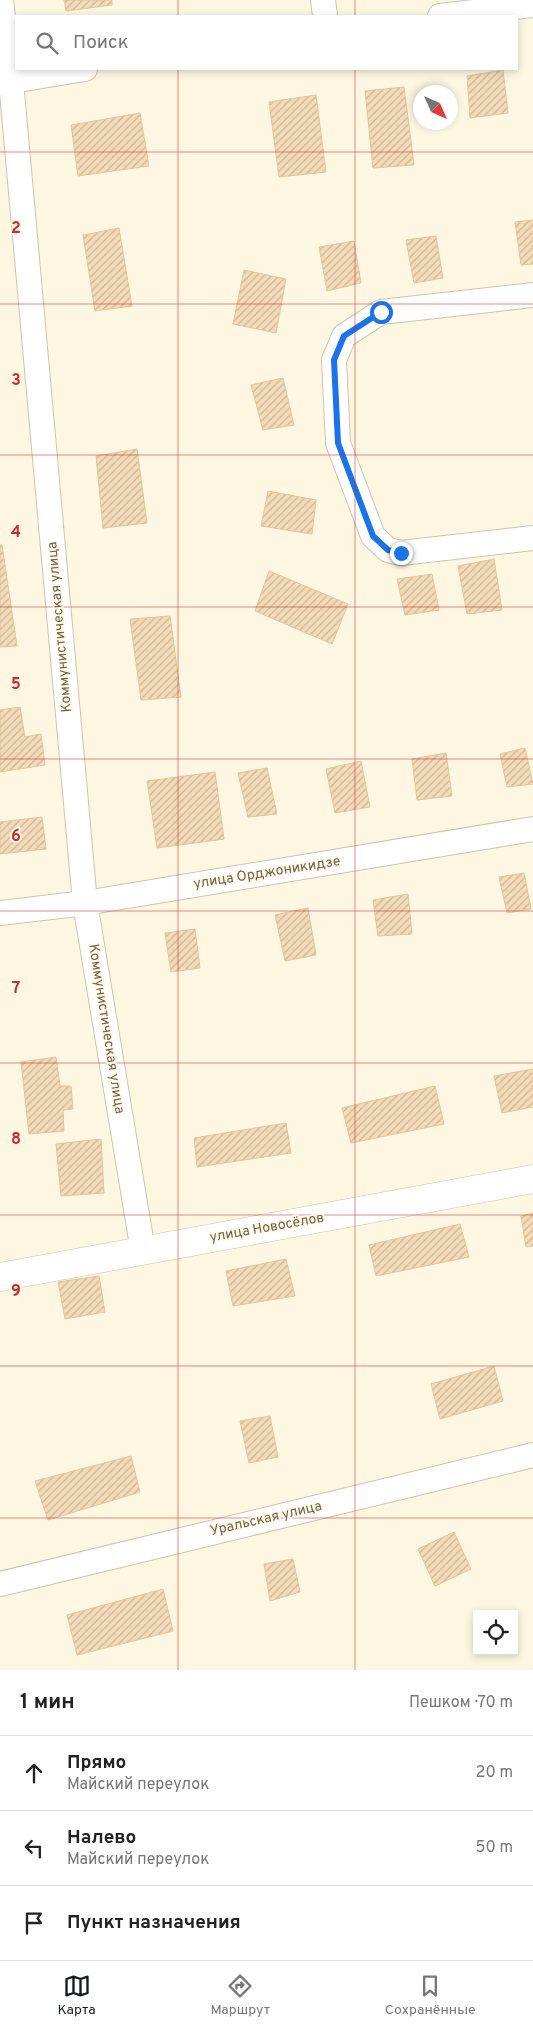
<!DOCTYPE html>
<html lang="ru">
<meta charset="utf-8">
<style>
:root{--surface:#fff;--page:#f2f2f2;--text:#222;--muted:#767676;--line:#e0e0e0;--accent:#111827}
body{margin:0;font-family:Overpass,sans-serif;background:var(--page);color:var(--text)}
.controls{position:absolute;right:15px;bottom:15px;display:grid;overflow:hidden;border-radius:0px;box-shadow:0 2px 8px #0003}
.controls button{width:45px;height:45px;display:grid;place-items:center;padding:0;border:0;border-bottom:1px solid var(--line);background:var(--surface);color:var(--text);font:25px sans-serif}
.compass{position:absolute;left:413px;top:85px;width:45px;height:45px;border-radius:50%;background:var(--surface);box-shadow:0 2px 8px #0003;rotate:135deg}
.stop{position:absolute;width:15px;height:15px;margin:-11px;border:4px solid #1a73e8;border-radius:50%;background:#fff}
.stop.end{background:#1a73e8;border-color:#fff;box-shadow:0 1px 5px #0008}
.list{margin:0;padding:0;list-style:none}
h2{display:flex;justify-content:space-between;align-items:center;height:65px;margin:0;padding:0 20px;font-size:21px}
h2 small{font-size:16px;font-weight:400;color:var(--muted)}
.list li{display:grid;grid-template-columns:32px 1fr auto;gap:15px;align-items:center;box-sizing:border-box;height:75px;padding:0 20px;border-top:1px solid var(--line)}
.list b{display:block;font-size:19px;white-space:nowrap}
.list p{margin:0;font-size:16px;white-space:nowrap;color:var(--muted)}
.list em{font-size:16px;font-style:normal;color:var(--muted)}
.icon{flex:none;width:28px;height:28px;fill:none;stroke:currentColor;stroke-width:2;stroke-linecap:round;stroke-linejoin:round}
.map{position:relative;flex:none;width:533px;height:1670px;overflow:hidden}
.search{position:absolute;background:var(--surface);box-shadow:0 2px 8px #0003;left:15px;right:15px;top:15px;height:55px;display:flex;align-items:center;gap:12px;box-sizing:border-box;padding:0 18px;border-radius:0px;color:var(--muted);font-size:19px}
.sheet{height:290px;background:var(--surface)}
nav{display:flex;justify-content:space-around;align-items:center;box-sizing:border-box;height:70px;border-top:1px solid var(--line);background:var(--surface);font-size:14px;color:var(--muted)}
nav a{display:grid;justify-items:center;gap:2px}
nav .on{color:var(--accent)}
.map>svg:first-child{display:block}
.building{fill:url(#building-hatch);stroke:#e6c599}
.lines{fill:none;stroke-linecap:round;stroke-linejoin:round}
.street-casing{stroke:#d0c3ac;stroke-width:26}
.secondary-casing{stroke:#d1c2a6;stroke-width:29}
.street{stroke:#fff;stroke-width:24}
.secondary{stroke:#fff;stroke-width:28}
.route{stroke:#1a73e8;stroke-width:6}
.grid{fill:none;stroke:#d62828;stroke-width:1;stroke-opacity:0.55}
.labels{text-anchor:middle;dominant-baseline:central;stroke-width:4;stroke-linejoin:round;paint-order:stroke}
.street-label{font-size:14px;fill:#756148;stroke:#fffae9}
.grid-label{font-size:16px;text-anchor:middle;font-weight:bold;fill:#d62828;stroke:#fffae9;stroke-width:4;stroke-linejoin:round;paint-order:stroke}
</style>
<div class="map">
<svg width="533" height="1670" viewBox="0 0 533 1670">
<defs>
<pattern id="building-hatch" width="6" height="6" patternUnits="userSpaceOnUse" patternTransform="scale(1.25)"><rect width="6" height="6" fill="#f3dbb9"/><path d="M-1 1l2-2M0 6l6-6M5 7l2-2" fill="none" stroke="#c9b598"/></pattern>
</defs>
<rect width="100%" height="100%" fill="#fdf7e2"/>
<g class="building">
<path d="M64,0H112V5L66,11Z"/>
<path d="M503,70L508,113L470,118L467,76Z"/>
<path d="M404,87L414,165L373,168L365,91Z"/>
<path d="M316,95L326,172L279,177L269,102Z"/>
<path d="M140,113L149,166L78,176L71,125Z"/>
<path d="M533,220V264L521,265L515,222Z"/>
<path d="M119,228L132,306L95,311L83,235Z"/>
<path d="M436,236L443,278L414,283L406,240Z"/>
<path d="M354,241L361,283L327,291L319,247Z"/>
<path d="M244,270L286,279L276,333L233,324Z"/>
<path d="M283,378L294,425L263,430L251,385Z"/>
<path d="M137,449L147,523L103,528L96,456Z"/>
<path d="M268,491L316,500L312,534L261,526Z"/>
<path d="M0,545H2L17,646L0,647Z"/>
<path d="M494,559L502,610L467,614L458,566Z"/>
<path d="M269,571L348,604L332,644L255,611Z"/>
<path d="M432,574L439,610L405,615L397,579Z"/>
<path d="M170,616L181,697L141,700L130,619Z"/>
<path d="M20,707L25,737L41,734L45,765L0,772V710Z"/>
<path d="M525,748L533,784L507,787L500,754Z"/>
<path d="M446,753L452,796L417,800L412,759Z"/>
<path d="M361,761L370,807L335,813L326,769Z"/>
<path d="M267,768L277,814L248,817L238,773Z"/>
<path d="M215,772L224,839L157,848L147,781Z"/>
<path d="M42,817L46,849L0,854V822Z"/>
<path d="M524,873L531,909L507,913L499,877Z"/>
<path d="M408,894L412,934L378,936L373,900Z"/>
<path d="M308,908L316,955L285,961L275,915Z"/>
<path d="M195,929L200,968L171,972L165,933Z"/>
<path d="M56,1057L60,1086H71L73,1109L63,1110L64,1131L29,1134L21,1062Z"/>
<path d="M533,1069V1107L502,1113L494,1076Z"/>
<path d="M435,1086L444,1124L351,1143L342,1108Z"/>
<path d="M286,1123L291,1153L197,1167L194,1138Z"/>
<path d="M101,1139L104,1193L61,1196L56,1144Z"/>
<path d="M533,1213V1246L526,1247L521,1216Z"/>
<path d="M460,1224L469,1257L376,1276L369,1245Z"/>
<path d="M286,1259L295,1296L233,1306L226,1271Z"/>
<path d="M99,1276L105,1312L65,1319L58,1282Z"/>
<path d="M494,1366L503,1401L440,1419L431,1384Z"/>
<path d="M270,1416L278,1457L249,1463L240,1421Z"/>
<path d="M131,1456L140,1492L48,1520L35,1481Z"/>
<path d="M454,1532L471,1569L435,1586L418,1549Z"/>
<path d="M293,1559L300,1592L270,1601L264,1564Z"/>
<path d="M163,1589L173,1631L77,1655L67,1615Z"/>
</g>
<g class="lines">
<defs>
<g id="street">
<path d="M1,0L11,81L85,903L143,1251"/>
<path d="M323,0L325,16"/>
<path d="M440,16L533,5"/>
<path d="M0,83L85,69"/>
<path d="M533,295L381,312L344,336L334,360L338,443L373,536L388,550L401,553L533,538"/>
<path d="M0,913L85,903L533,829"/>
<path d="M0,1584L533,1455"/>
</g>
<path id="secondary" d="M0,1277L533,1179"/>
</defs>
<use href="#street" class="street-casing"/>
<use href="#secondary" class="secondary-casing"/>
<use href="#street" class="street"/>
<use href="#secondary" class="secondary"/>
</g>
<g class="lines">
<path class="route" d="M381,312L344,336L334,360L338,443L373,536L388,550L401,553"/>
</g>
<path class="grid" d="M178,0V16M355,0V16M178,69V1670M355,69V1670M0,152H533M0,304H533M0,455H533M0,607H533M0,759H533M0,911H533M0,1063H533M0,1215H533M0,1366H533M0,1518H533"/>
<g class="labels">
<g class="street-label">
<text transform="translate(60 627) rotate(-95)">Коммунистическая улица</text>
<text transform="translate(267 873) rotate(-9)">улица Орджоникидзе</text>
<text transform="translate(106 1029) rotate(81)">Коммунистическая улица</text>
<text transform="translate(267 1228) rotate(-10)">улица Новосёлов</text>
<text transform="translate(266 1519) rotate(-13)">Уральская улица</text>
</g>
</g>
<g class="grid-label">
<text x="16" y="233">2</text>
<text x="16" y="385">3</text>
<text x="16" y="537">4</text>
<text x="16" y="689">5</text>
<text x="16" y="841">6</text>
<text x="16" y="993">7</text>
<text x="16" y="1144">8</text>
<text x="16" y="1296">9</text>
</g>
</svg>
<div class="controls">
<button><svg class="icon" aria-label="locate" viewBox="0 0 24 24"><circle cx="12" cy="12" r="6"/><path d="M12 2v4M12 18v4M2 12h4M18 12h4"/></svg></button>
</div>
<svg class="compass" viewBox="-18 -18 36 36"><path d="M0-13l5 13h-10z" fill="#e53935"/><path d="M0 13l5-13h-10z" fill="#767676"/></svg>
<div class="stop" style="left:381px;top:312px"></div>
<div class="stop end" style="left:401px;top:553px"></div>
<div class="search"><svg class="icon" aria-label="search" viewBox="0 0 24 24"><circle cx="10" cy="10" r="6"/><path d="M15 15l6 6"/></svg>Поиск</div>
</div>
<section class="sheet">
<h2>1 мин<small>Пешком · 70 m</small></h2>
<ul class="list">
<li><svg class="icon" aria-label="ahead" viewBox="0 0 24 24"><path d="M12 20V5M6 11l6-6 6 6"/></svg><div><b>Прямо</b><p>Майский переулок</p></div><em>20 m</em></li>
<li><svg class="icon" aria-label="left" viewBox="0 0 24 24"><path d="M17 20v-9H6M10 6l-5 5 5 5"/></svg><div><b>Налево</b><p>Майский переулок</p></div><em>50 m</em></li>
<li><svg class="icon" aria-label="arrive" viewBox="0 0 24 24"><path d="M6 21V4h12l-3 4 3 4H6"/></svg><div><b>Пункт назначения</b></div></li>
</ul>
</section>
<nav>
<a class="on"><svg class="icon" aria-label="map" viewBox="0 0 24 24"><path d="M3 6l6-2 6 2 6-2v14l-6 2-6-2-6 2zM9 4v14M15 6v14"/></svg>Карта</a>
<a><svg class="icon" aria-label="directions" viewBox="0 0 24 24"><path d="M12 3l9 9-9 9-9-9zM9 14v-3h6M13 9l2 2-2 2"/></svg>Маршрут</a>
<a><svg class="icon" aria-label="saved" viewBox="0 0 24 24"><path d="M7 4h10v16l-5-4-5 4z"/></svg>Сохранённые</a>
</nav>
